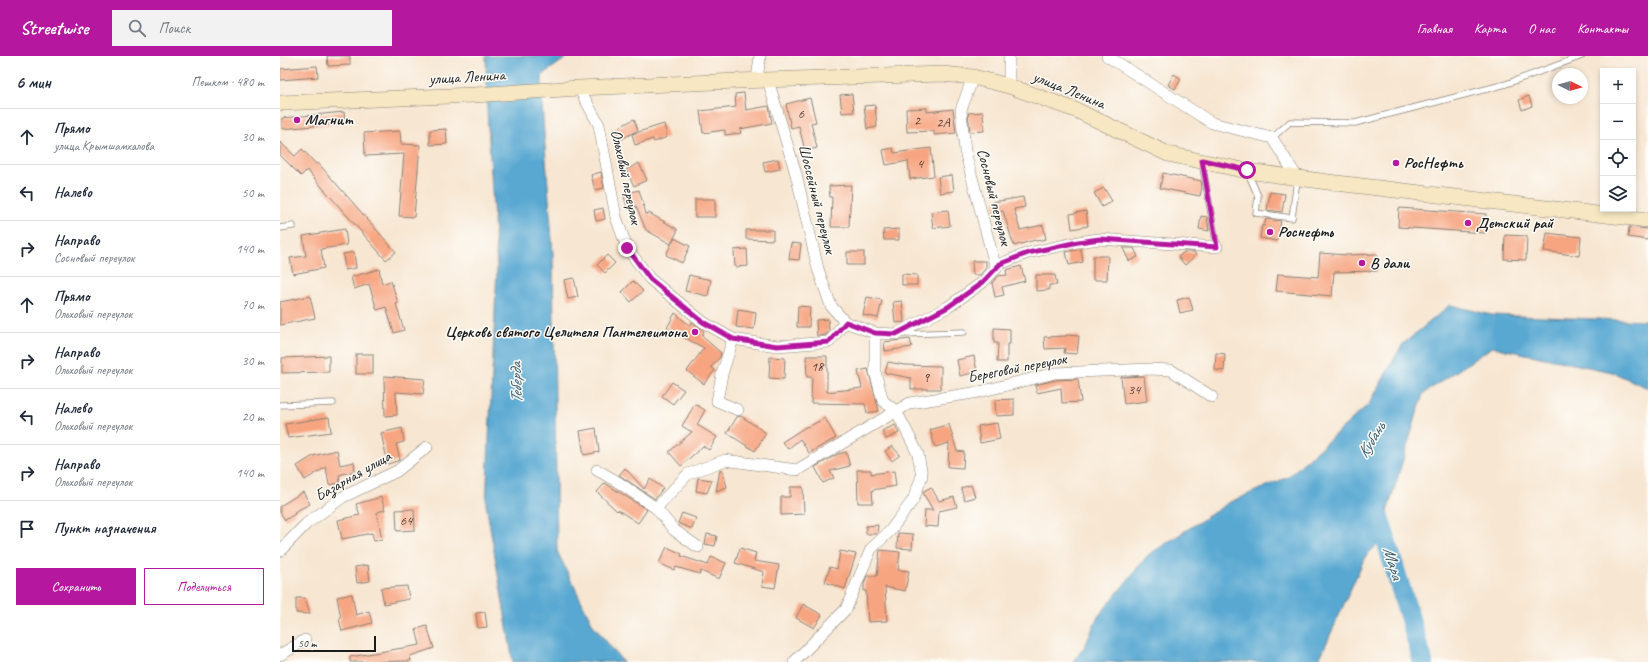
<!DOCTYPE html>
<html lang="ru">
<meta charset="utf-8">
<style>
:root{--surface:#fff;--page:#f2f2f3;--text:#1f2937;--muted:#747a83;--line:#e0e1e3;--accent:#b5179e}
body{margin:0;font-family:Caveat,sans-serif;background:var(--page);color:var(--text)}
.controls{position:absolute;right:12px;top:12px;display:grid;overflow:hidden;border-radius:0px;box-shadow:0 2px 6px #0003}
.controls button{width:36px;height:36px;display:grid;place-items:center;padding:0;border:0;border-bottom:1px solid var(--line);background:var(--surface);color:var(--text);font:20px sans-serif}
.compass{position:absolute;left:1272px;top:12px;width:36px;height:36px;border-radius:50%;background:var(--surface);box-shadow:0 2px 6px #0003;rotate:95deg}
.scale{position:absolute;left:12px;bottom:10px;width:84px;box-sizing:border-box;padding-left:4px;border:2px solid #1c1c1c;border-top:0;font-size:11px;line-height:14px;white-space:nowrap;color:#1c1c1c;-webkit-text-stroke:3px #fdfcf7;paint-order:stroke}
.stop{position:absolute;width:12px;height:12px;margin:-9px;border:3px solid #b5179e;border-radius:50%;background:#fff}
.stop.end{background:#b5179e;border-color:#fff;box-shadow:0 1px 4px #0008}
.list{margin:0;padding:0;list-style:none}
h2{display:flex;justify-content:space-between;align-items:center;height:52px;margin:0;padding:0 16px;font-size:17px}
h2 small{font-size:13px;font-weight:400;color:var(--muted)}
.list li{display:grid;grid-template-columns:26px 1fr auto;gap:12px;align-items:center;box-sizing:border-box;height:56px;padding:0 16px;border-top:1px solid var(--line)}
.list b{display:block;font-size:15px;white-space:nowrap}
.list p{margin:0;font-size:13px;white-space:nowrap;color:var(--muted)}
.list em{font-size:13px;font-style:normal;color:var(--muted)}
.actions{display:flex;gap:8px;padding:12px 16px}
.actions a{flex:1;padding:9px 0;border:1px solid var(--accent);border-radius:0px;text-align:center;font-size:14px;color:var(--accent)}
.actions .main{background:var(--accent);color:#fff}
.icon{flex:none;width:22px;height:22px;fill:none;stroke:currentColor;stroke-width:2;stroke-linecap:round;stroke-linejoin:round}
.map{position:relative;flex:none;width:1368px;height:606px;overflow:hidden}
header{display:flex;align-items:center;gap:24px;box-sizing:border-box;height:56px;padding:0 20px;background:var(--accent);color:#fff}
header strong{font-size:19px}
nav{display:flex;gap:22px;margin-inline-start:auto;font-size:14px}
.search{width:280px;height:36px;background:var(--page);display:flex;align-items:center;gap:10px;box-sizing:border-box;padding:0 14px;border-radius:0px;color:var(--muted);font-size:15px}
main{display:flex}
aside{flex:1;background:var(--surface)}
.map>svg:first-child{display:block}
.water{fill:#58a8d2;stroke:#3a6277}
.lines{fill:none;stroke-linecap:round;stroke-linejoin:round}
.river{stroke:#58a8d2;stroke-width:20}
.building{fill:#f7a581}
.service-casing{stroke:#8a8176;stroke-width:7}
.minor-casing{stroke:#8a8176;stroke-width:12}
.secondary-casing{stroke:#8a8176;stroke-width:16}
.service{stroke:#fff;stroke-width:5.5}
.minor{stroke:#fff;stroke-width:11}
.secondary{stroke:#f7e8c3;stroke-width:15}
.route{stroke:#b5179e;stroke-width:5}
.poi-dot{fill:#b5179e;stroke:#fdfcf7;stroke-width:1.5}
.labels{text-anchor:middle;dominant-baseline:central;stroke-width:3;stroke-linejoin:round;paint-order:stroke}
.number-label{font-size:14px;fill:#533e35}
.street-label{font-size:16px;fill:#1c1c1c;stroke:#fdfcf7}
.poi-label{font-size:16px;font-weight:bold;fill:#1c1c1c;stroke:#fdfcf7;text-anchor:start}
.water-label{font-size:17px;font-style:italic;fill:#375b6e;stroke:#fdfcf7}
</style>
<header>
<strong>Streetwise</strong>
<div class="search"><svg class="icon" aria-label="search" viewBox="0 0 24 24"><circle cx="10" cy="10" r="6"/><path d="M15 15l6 6"/></svg>Поиск</div>
<nav><a>Главная</a><a>Карта</a><a>О нас</a><a>Контакты</a></nav>
</header>
<main>
<aside>
<h2>6 мин<small>Пешком · 480 m</small></h2>
<ul class="list">
<li><svg class="icon" aria-label="ahead" viewBox="0 0 24 24"><path d="M12 20V5M6 11l6-6 6 6"/></svg><div><b>Прямо</b><p>улица Крымшамхалова</p></div><em>30 m</em></li>
<li><svg class="icon" aria-label="left" viewBox="0 0 24 24"><path d="M17 20v-9H6M10 6l-5 5 5 5"/></svg><div><b>Налево</b></div><em>50 m</em></li>
<li><svg class="icon" aria-label="right" viewBox="0 0 24 24"><path d="M7 20v-9h11M14 6l5 5-5 5"/></svg><div><b>Направо</b><p>Сосновый переулок</p></div><em>140 m</em></li>
<li><svg class="icon" aria-label="ahead" viewBox="0 0 24 24"><path d="M12 20V5M6 11l6-6 6 6"/></svg><div><b>Прямо</b><p>Ольховый переулок</p></div><em>70 m</em></li>
<li><svg class="icon" aria-label="right" viewBox="0 0 24 24"><path d="M7 20v-9h11M14 6l5 5-5 5"/></svg><div><b>Направо</b><p>Ольховый переулок</p></div><em>30 m</em></li>
<li><svg class="icon" aria-label="left" viewBox="0 0 24 24"><path d="M17 20v-9H6M10 6l-5 5 5 5"/></svg><div><b>Налево</b><p>Ольховый переулок</p></div><em>20 m</em></li>
<li><svg class="icon" aria-label="right" viewBox="0 0 24 24"><path d="M7 20v-9h11M14 6l5 5-5 5"/></svg><div><b>Направо</b><p>Ольховый переулок</p></div><em>140 m</em></li>
<li><svg class="icon" aria-label="arrive" viewBox="0 0 24 24"><path d="M6 21V4h12l-3 4 3 4H6"/></svg><div><b>Пункт назначения</b></div></li>
</ul>
<div class="actions"><a class="main">Сохранить</a><a>Поделиться</a></div>
</aside>
<div class="map">
<svg width="1368" height="606" viewBox="0 0 1368 606">
<rect width="100%" height="100%" fill="#fdfcf7"/>
<filter id="ink" filterUnits="userSpaceOnUse"><feTurbulence type="fractalNoise" baseFrequency=".025" numOctaves="2"/><feDisplacementMap in="SourceGraphic" scale="8" xChannelSelector="R" yChannelSelector="G"/><feConvolveMatrix kernelMatrix="1 2 1 2 8 2 1 2 1" color-interpolation-filters="sRGB"/></filter>
<filter id="wash" filterUnits="userSpaceOnUse"><feTurbulence type="fractalNoise" baseFrequency=".012" numOctaves="4" result="noise"/><feDisplacementMap in="SourceGraphic" scale="16" xChannelSelector="R" yChannelSelector="G"/><feGaussianBlur stdDeviation="0.9" result="paint"/><feColorMatrix in="noise" values="0 0 0 0 0 0 0 0 0 0 0 0 0 0 0 0 0 1.4 0 .05"/><feComposite in="paint" operator="in"/></filter>
<g filter="url(#wash)">
<rect width="100%" height="100%" fill="#f7e6d1"/>
<g class="water">
<path d="M206,0H289L262,19V49L273,198L277,495L313,569L343,606H233L206,448L217,212L207,54Z"/>
<path d="M1170,249L1212,259L1368,265V332L1332,316L1212,291L1143,338L1097,489L1085,501L1039,604L1036,606H793L805,590L817,562L868,499L950,446L1008,421L1089,348L1122,289Z"/>
</g>
<g class="lines">
<path class="river" d="M1091,446L1099,461L1143,606"/>
</g>
<g id="blocks">
<g class="building">
<path d="M47,0H70V9L48,10Z"/>
<path d="M37,10L38,21L0,24V13Z"/>
<path d="M894,18L901,23L895,33L888,29Z"/>
<path d="M464,37L466,54L489,50L492,67L460,73L461,77L445,79V74L423,77L420,55L456,51L455,38Z"/>
<path d="M572,38L574,56L562,57L560,39Z"/>
<path d="M1249,40L1252,50L1242,54L1239,44Z"/>
<path d="M530,42L536,66L531,67L537,92L525,95L519,70L511,72L506,48Z"/>
<path d="M595,49L597,71L587,73L584,50Z"/>
<path d="M647,52V56L673,53L676,77L654,79V75L627,76L626,53Z"/>
<path d="M64,56L65,67L2,73V62Z"/>
<path d="M703,56L704,75L690,76L688,57Z"/>
<path d="M354,63L358,74L338,85L332,75Z"/>
<path d="M384,68L387,81L374,86L373,83L355,89L352,78Z"/>
<path d="M166,73L167,88L150,89V74Z"/>
<path d="M120,75L121,88L140,89L134,161L119,160L124,98L85,100L84,77Z"/>
<path d="M0,86L15,100L22,93L36,108L38,107L116,196L106,204L27,114L21,120L0,99Z"/>
<path d="M613,92L614,97L651,92L654,120L630,123L628,105L606,109L603,94Z"/>
<path d="M498,103L500,113L485,116L483,106Z"/>
<path d="M359,107L367,124L354,130L346,114Z"/>
<path d="M321,116L324,132L315,134L311,119Z"/>
<path d="M883,117L921,125L922,131L920,140L880,132Z"/>
<path d="M672,119L674,135L660,137L658,121Z"/>
<path d="M571,129L569,171H551L552,141H550L549,130Z"/>
<path d="M824,132L832,145L822,151L814,137Z"/>
<path d="M359,134L366,158L369,157L397,173V176L391,188L366,174L356,150L348,153L343,138Z"/>
<path d="M990,136L1005,138L1002,156L987,154Z"/>
<path d="M743,141L745,151L734,153L740,174L763,169L766,183L756,185L755,184L734,190L723,155L715,157L713,146Z"/>
<rect x="415" y="143" width="20" height="18"/>
<path d="M323,152L325,163L316,165L314,154Z"/>
<path d="M1119,152L1206,158L1205,177L1118,171Z"/>
<path d="M668,154L670,170L653,172L651,156Z"/>
<path d="M806,155L808,170L792,173L790,158Z"/>
<path d="M921,160L927,161L929,175L919,173Z"/>
<path d="M986,163L1001,165L997,185L980,182L982,169L984,170Z"/>
<path d="M1349,171L1368,173V184L1348,181Z"/>
<path d="M65,173L67,189L41,193L44,212L13,218L10,202L26,200L23,180Z"/>
<path d="M619,173V184H604L603,174Z"/>
<path d="M466,174H493V184L466,183Z"/>
<path d="M1267,177L1301,181L1299,200L1264,195Z"/>
<path d="M1225,179L1247,180L1246,204L1224,203Z"/>
<path d="M394,182L410,190L402,207L386,199Z"/>
<path d="M511,187L521,188L519,204L509,203Z"/>
<path d="M843,192H854L858,201L849,205Z"/>
<path d="M467,193L468,210L455,211L454,194Z"/>
<path d="M801,193L803,206L789,209L786,196Z"/>
<path d="M74,196L76,212L65,214L63,198Z"/>
<rect x="567" y="196" width="17" height="13"/>
<path d="M904,196H914L916,199L905,209L898,201Z"/>
<path d="M1040,197L1067,199L1097,198V215L1054,216L1052,240L996,235L998,218L1038,221Z"/>
<path d="M327,199L335,207L325,217L317,209Z"/>
<path d="M813,200H828L827,224H813Z"/>
<path d="M692,205H706V212L700,219H693Z"/>
<path d="M741,210L745,225L722,231L724,239L715,241L712,227L718,220L727,219L726,214Z"/>
<path d="M99,213L102,228L111,225L118,247L116,248L124,274L114,277L106,251L97,254L89,228L74,233L71,221Z"/>
<path d="M622,218L637,219V229H622Z"/>
<path d="M409,219L431,224L428,240L405,235Z"/>
<path d="M756,219H775L777,229H769V234L756,235Z"/>
<path d="M294,222L298,241L288,243L284,224Z"/>
<path d="M353,225L363,235L351,246L342,236Z"/>
<path d="M30,240L35,262L0,269V246Z"/>
<path d="M587,241L602,244L598,262L583,259Z"/>
<path d="M909,241L913,254L900,257L897,244Z"/>
<path d="M622,245L624,266L615,267L613,246Z"/>
<path d="M518,250L530,251L529,271H517Z"/>
<path d="M458,253L476,256L474,273L456,271Z"/>
<path d="M395,257L410,270L412,266L424,275L422,280L441,297L440,301L431,311L435,314L424,328L407,315L424,292L387,272Z"/>
<path d="M548,263L549,275L546,279L537,280L536,264Z"/>
<path d="M714,272L730,273V288H727V306H717L718,287H714Z"/>
<path d="M786,279L799,280L797,298L784,297L785,292L765,293L764,281L786,280Z"/>
<path d="M630,283L632,291L605,295L604,286Z"/>
<path d="M936,297L945,298L944,315L935,314Z"/>
<rect x="76" y="298" width="17" height="20"/>
<path d="M49,300V316L2,317V302Z"/>
<path d="M526,300H547V336L582,332L578,315L588,313L599,355L587,357L585,348L531,347L532,321H527Z"/>
<path d="M694,300L697,316L680,320L677,304Z"/>
<path d="M490,301L505,302L504,323L489,322Z"/>
<path d="M608,306L624,309L661,310V333H631V322L605,317Z"/>
<path d="M104,320L145,323L143,338L116,336L117,359L105,360Z"/>
<path d="M864,320L867,345L844,348L841,321Z"/>
<path d="M798,323L801,346L782,347L781,332L757,337L755,329L776,324Z"/>
<path d="M392,326L404,334L393,348L382,340Z"/>
<path d="M734,343V359L716,360L715,344Z"/>
<path d="M415,348L425,354L417,369L437,381L429,394L423,390L401,410L389,396L412,376L402,370Z"/>
<path d="M461,360L486,377L475,395L447,377L457,361Z"/>
<path d="M49,361L51,376L8,382L5,368Z"/>
<path d="M545,362L556,382L529,397L520,383L508,393L502,386L527,370L528,371Z"/>
<path d="M717,367L720,383L700,387L698,370Z"/>
<path d="M669,368L677,395L684,396L683,412L668,411L669,387L655,391L650,374Z"/>
<path d="M615,369L619,377L606,383L602,375Z"/>
<path d="M122,372L124,386L116,388L120,404L108,408L101,377Z"/>
<path d="M316,372L319,396L304,399L300,375Z"/>
<path d="M612,390L620,399L612,405L605,395Z"/>
<path d="M57,394L60,409L74,406L75,415L59,419L60,427L49,429L46,411L25,424L17,410L33,400Z"/>
<path d="M566,396L570,410L550,415L554,422L543,427L535,411L558,398Z"/>
<path d="M345,412L364,433L370,423L383,432L375,443L339,419Z"/>
<path d="M442,413L447,431L436,435L440,414Z"/>
<path d="M577,414H591V418L614,415L616,430L592,434L593,447H578Z"/>
<path d="M418,422L432,424L427,437L416,435Z"/>
<path d="M325,427L367,454L358,467L338,454L337,455L317,436Z"/>
<path d="M691,429L695,441L684,444L681,432Z"/>
<path d="M510,431H523L524,458L501,459V441H510Z"/>
<path d="M651,431L659,445L674,441L677,451L659,455L658,471L644,470L645,454H653L643,437L644,435Z"/>
<path d="M23,436L30,448L14,456L15,458L5,464L0,456V450Z"/>
<path d="M101,441L105,454L97,456L102,484L94,485L92,477L62,483L58,464L80,459L76,448Z"/>
<path d="M134,453L135,474L117,475L116,454Z"/>
<path d="M402,457L416,462L412,473L398,467Z"/>
<path d="M598,469L597,478H586V470Z"/>
<path d="M618,477L633,478L632,493L617,492Z"/>
<path d="M427,478L437,480L435,490L425,488Z"/>
<path d="M387,491L402,498L401,500L428,509L431,501L446,507L439,523L421,515L420,518L396,511L394,514L379,507Z"/>
<path d="M460,492L476,497L474,505L499,509L495,532L482,530L484,516L455,507Z"/>
<path d="M600,494L620,496L618,514L629,515L625,535L605,531L607,565L588,566L586,535H584V528L587,520H597Z"/>
<path d="M560,495L576,498L565,533L545,526L550,511L557,513Z"/>
<path d="M88,509L90,525L77,527L75,511Z"/>
<path d="M127,530L129,543L104,548L101,532Z"/>
<path d="M72,538L76,559L89,555L92,567L62,575L59,563L61,562L57,541Z"/>
<path d="M16,542H25L30,558L16,557Z"/>
<path d="M523,548L542,559L534,572L516,562Z"/>
<path d="M205,556L207,571L198,572L196,557Z"/>
<path d="M147,570L154,592L130,600L131,605L70,606V601L140,589L136,573Z"/>
</g>
</g>
</g>
<g filter="url(#ink)">
<use href="#blocks" fill-opacity="0" stroke="#8a8176" stroke-width="1"/>
<g class="lines">
<defs>
<g id="service">
<path d="M992,82L1010,66L1075,67L1226,28L1302,0"/>
<path d="M922,107L937,191"/>
<path d="M968,117L978,140L976,157L1012,162L1017,124"/>
<path d="M0,172L13,170"/>
<path d="M622,278L684,276"/>
<path d="M0,349L53,347"/>
</g>
<g id="minor">
<path d="M729,0V30"/>
<path d="M827,0L932,67L992,82L1017,121"/>
<path d="M693,21L681,54L685,95L716,213"/>
<path d="M477,24L480,0"/>
<path d="M488,24L516,118L538,213L551,250L565,266"/>
<path d="M299,32L319,69L336,161L347,192L370,223L423,266L453,283L497,290L549,286L565,266L595,277L616,278L668,251L703,226L720,208L748,197L798,186L819,183L937,191"/>
<path d="M453,283L442,318L437,345L458,354"/>
<path d="M317,414L338,426L376,452L408,418L445,404L517,414L630,347L699,336L775,317L870,313L891,314L932,341"/>
<path d="M376,452L394,474L418,491"/>
<path d="M0,495L26,468L63,441L117,415L147,391"/>
<path d="M0,599L25,584"/>
<path d="M514,606L566,553L591,493L610,475L633,444L642,420L638,398L625,372L616,355L603,345L595,316V277"/>
</g>
<path id="secondary" d="M0,47L194,39L299,32L457,25L662,18L693,21L729,30L798,55L888,98L967,115L1048,126L1368,164"/>
</defs>
<use href="#service" class="service-casing"/>
<use href="#minor" class="minor-casing"/>
<use href="#secondary" class="secondary-casing"/>
<use href="#service" class="service"/>
<use href="#minor" class="minor"/>
<use href="#secondary" class="secondary"/>
</g>
</g>
<g class="lines" filter="url(#ink)">
<path class="route" d="M347,192L370,223L423,266L453,283L497,290L549,286L566,266L595,277L616,278L668,251L703,226L720,208L748,197L798,186L820,183L937,191L922,104L967,114"/>
</g>
<g class="poi-dot">
<circle cx="17" cy="64" r="4"/>
<circle cx="1116" cy="107" r="4"/>
<circle cx="1188" cy="167" r="4"/>
<circle cx="990" cy="176" r="4"/>
<circle cx="1082" cy="207" r="4"/>
<circle cx="415" cy="276" r="4"/>
</g>
<g class="labels">
<g class="number-label">
<text x="521" y="57">6</text>
<text x="637" y="64">2</text>
<text x="663" y="66">2А</text>
<text x="640" y="107">4</text>
<text x="537" y="310">18</text>
<text x="646" y="321">9</text>
<text x="854" y="333">34</text>
<text x="126" y="464">64</text>
</g>
<g class="street-label">
<text transform="translate(187 21) rotate(-3)">улица Ленина</text>
<text transform="translate(789 34) rotate(22)">улица Ленина</text>
<text transform="translate(346 121) rotate(78)">Ольховый переулок</text>
<text transform="translate(714 141) rotate(76)">Сосновый переулок</text>
<text transform="translate(537 143) rotate(76)">Шоссейный переулок</text>
<text transform="translate(737 312) rotate(-11)">Береговой переулок</text>
<text transform="translate(73 420) rotate(-30)">Базарная улица</text>
</g>
<g class="poi-label">
<text x="25" y="64">Магнит</text>
<text x="1124" y="107">РосНефть</text>
<text x="1196" y="167">Детский рай</text>
<text x="998" y="176">Роснефть</text>
<text x="1090" y="207">В дали</text>
<text x="407" y="276" text-anchor="end">Церковь святого Целителя Пантелеимона</text>
</g>
<g class="water-label">
<text transform="translate(236 327) rotate(-92)">Теберда</text>
<text transform="translate(1091 384) rotate(-58)">Кубань</text>
<text transform="translate(1113 507) rotate(73)">Мара</text>
</g>
</g>
</svg>
<div class="controls">
<button>+</button>
<button>−</button>
<button><svg class="icon" aria-label="locate" viewBox="0 0 24 24"><circle cx="12" cy="12" r="6"/><path d="M12 2v4M12 18v4M2 12h4M18 12h4"/></svg></button>
<button><svg class="icon" aria-label="layers" viewBox="0 0 24 24"><path d="M12 4l9 5-9 5-9-5zM3 14l9 5 9-5"/></svg></button>
</div>
<svg class="compass" viewBox="-18 -18 36 36"><path d="M0-13l5 13h-10z" fill="#e53935"/><path d="M0 13l5-13h-10z" fill="#747a83"/></svg>
<div class="scale">50 m</div>
<div class="stop" style="left:967px;top:114px"></div>
<div class="stop end" style="left:347px;top:192px"></div>
</div>
</main>
